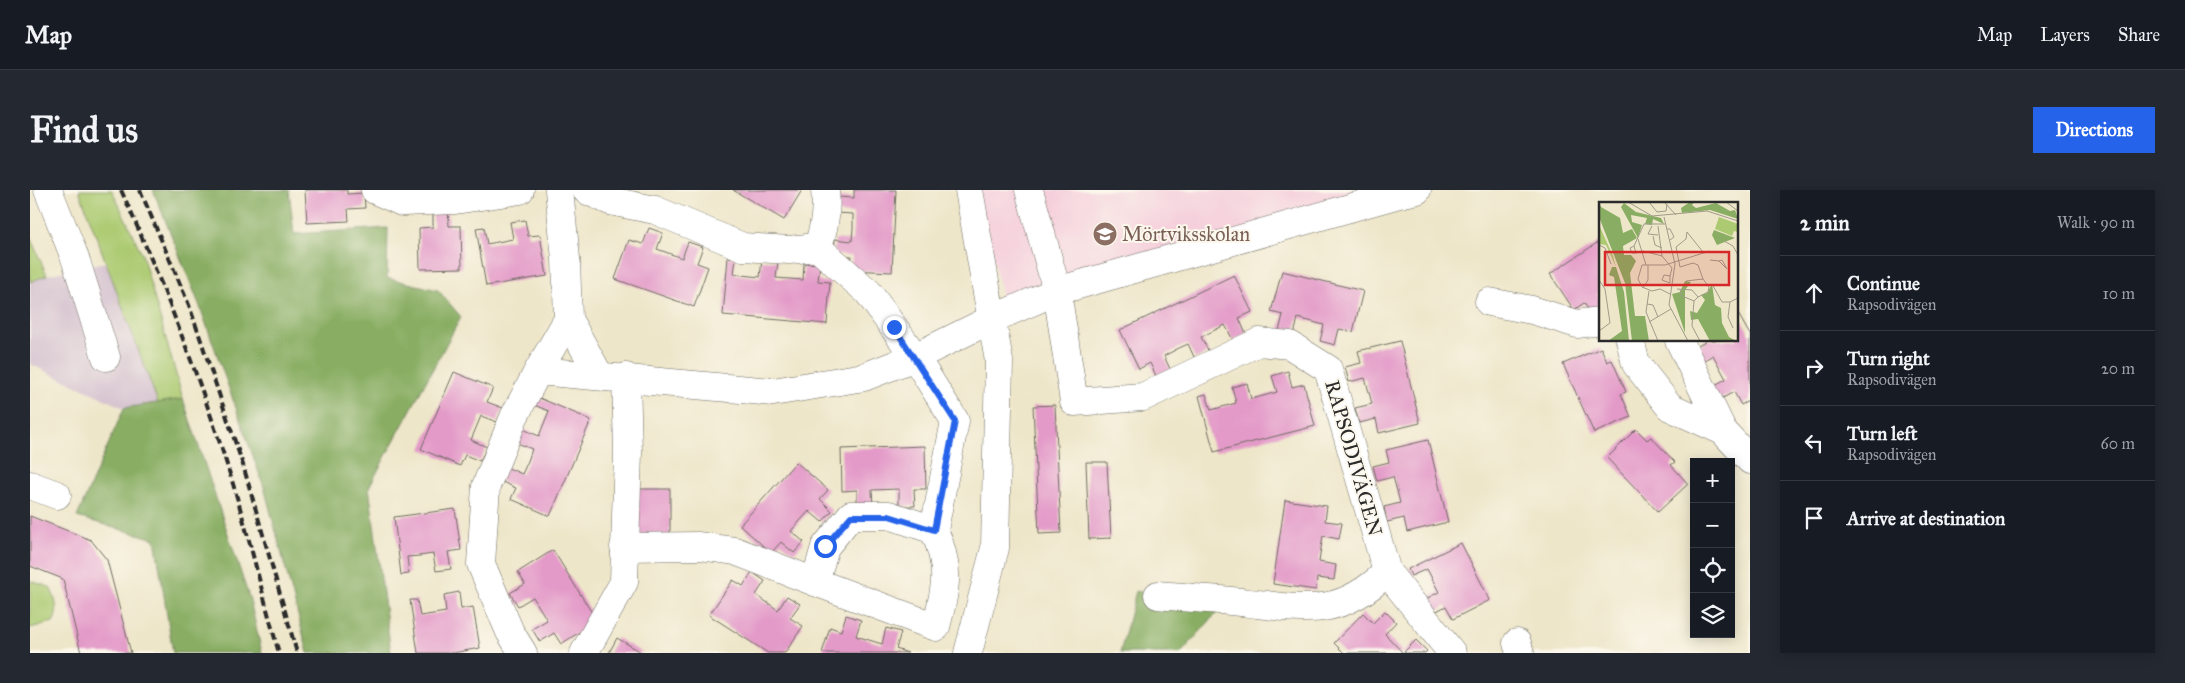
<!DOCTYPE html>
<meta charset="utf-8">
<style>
:root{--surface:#171b24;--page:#242831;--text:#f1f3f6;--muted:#9ea1a6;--line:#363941;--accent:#2563eb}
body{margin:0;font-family:"IM FELL Great Primer",serif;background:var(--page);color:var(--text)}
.controls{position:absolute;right:15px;bottom:15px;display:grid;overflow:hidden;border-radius:0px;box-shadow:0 2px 12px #0003}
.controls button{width:45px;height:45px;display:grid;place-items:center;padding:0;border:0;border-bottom:1px solid var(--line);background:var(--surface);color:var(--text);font:25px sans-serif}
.stop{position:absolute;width:15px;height:15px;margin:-11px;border:4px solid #2563eb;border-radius:50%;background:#fff}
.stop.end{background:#2563eb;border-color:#fff;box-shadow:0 1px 5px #0008}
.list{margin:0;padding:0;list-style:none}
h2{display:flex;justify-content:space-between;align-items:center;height:65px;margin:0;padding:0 20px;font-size:21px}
h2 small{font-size:16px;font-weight:400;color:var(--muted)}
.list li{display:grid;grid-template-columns:32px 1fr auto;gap:15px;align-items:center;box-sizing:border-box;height:75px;padding:0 20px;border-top:1px solid var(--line)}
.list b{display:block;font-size:19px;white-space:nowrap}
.list p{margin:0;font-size:16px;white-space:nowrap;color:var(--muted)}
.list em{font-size:16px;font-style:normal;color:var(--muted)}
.icon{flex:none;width:28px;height:28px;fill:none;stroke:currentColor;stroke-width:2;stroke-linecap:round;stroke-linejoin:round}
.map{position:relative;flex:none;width:1720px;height:463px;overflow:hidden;border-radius:0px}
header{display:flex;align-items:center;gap:30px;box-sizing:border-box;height:70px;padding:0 25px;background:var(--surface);border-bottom:1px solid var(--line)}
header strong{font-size:24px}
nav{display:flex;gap:28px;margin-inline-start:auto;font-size:18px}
.intro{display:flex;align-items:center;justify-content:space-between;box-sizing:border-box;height:120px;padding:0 30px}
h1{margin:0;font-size:35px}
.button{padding:12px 22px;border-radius:0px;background:var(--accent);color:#fff;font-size:18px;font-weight:700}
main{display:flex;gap:30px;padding:0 30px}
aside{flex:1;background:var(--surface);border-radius:0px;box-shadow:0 2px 12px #0003}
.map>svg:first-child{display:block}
.built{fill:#f5cfdc}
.industrial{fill:#d1bdcc}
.green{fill:#acca71;stroke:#6c7a4e}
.forest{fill:#89ae63;stroke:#5a6c47}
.building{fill:#e39ac8}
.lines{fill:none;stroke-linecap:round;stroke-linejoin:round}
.minor-casing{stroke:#6f6c62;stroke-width:29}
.minor{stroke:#fff;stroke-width:28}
.rail{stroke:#2b2b2b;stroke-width:4;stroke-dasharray:8 4;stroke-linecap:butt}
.route{stroke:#2563eb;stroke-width:6}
.labels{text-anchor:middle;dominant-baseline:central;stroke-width:4;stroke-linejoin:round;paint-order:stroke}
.education-label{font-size:20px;fill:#785e54;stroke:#fbf7ec;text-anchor:start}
.street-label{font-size:20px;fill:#2b2b2b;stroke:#fbf7ec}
.inset-road{fill:none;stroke:#a09b8a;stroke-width:1}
.view{fill:#d62828;fill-opacity:0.15;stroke:#d62828;stroke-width:2.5}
.inset-edge{fill:none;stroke:#2b2b2b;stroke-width:2.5}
</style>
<header>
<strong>Map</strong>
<nav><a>Map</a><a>Layers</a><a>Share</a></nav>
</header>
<div class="intro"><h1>Find us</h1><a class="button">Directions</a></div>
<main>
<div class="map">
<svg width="1720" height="463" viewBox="0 0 1720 463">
<rect width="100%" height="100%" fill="#fbf7ec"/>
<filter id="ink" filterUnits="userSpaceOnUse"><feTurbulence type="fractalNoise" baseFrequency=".02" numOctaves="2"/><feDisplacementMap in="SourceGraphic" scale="10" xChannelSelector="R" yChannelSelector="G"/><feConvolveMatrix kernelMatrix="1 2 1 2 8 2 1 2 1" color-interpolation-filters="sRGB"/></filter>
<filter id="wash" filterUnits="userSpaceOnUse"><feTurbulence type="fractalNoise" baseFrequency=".0096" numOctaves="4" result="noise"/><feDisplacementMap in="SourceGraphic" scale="20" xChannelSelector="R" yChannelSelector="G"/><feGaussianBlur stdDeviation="1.12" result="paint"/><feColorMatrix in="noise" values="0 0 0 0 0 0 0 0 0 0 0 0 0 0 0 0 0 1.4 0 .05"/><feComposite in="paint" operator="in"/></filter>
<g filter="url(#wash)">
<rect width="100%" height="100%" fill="#eee6c9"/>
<path class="built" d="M947,0H1351L973,112Z"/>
<path class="industrial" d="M76,72L128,213L94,218L0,174V92L17,85Z"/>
<g class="green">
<path d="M49,0H82L112,64L153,209L128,213Z"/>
<path d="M0,47L17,85L0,92Z"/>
<path d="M0,391L20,397C25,408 30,421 23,432L0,438Z"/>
</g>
<g class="forest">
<path d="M123,0H259L264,44L358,38L357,88L408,100L431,127L339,297L361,463H278L234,297L169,114Z"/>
<path d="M153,209L220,410L232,463H143L125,349L47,327L94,218Z"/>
<path d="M1106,401L1192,417L1151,463H1090Z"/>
</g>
<g id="blocks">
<g class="building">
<path d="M275,0H317V4L334,3L335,18L318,19L319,31L277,33Z"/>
<path d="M703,0H772L754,30Z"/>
<path d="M824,0H866L862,82L821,80L822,66L804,65L805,49L822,51L823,38V24L806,23L807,7L824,8Z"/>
<path d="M418,19L419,36H431L432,78L390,79L389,38L403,37V20Z"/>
<path d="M495,30L498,46L510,45L517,86L456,96L446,38L454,37L457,54L483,49L480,32Z"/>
<path d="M619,38L633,43L627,59L652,68L658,52L673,57L667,73L678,77L664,117L585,89L599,50L613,54Z"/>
<path d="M1570,51V102L1567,104L1570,109V122L1563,127L1554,113L1544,120L1520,84Z"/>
<path d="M698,67L706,68L704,84L730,87L732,70L748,71L746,88L773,90L774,73L790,74L788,91L800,92L797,134L693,125Z"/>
<path d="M1252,81L1333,101L1323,142L1309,139L1305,155L1290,151L1294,135L1268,128L1264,145L1249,141L1253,125L1241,122Z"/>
<path d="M1204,85L1222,122L1209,128L1216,144L1203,150L1195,135L1171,147L1179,162L1165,169L1158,154L1147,159L1134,166L1141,181L1127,188L1120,173L1109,179L1090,140Z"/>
<path d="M1706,120L1720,145V210L1711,215L1704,202L1689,210L1681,197L1696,189L1683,165L1668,174L1660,160L1675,152L1674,150H1706Z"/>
<path d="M1370,151L1390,233L1349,243L1346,229L1329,233L1325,218L1342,214L1339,202L1335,188L1319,192L1315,177L1331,173L1328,161Z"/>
<path d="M1571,158L1577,172L1582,170L1596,202L1591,204L1601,227L1564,243L1533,174Z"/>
<path d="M1258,181L1262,197L1274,194L1285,236L1184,262L1169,206L1176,204L1181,220L1192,217L1206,213L1202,197L1217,193L1221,209L1233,206L1247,202L1242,186Z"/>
<path d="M424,182L463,198L457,212L473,218L467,232L451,226L441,250L457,257L450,271L435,265L430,276L391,259Z"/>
<path d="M507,207L561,230L520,326L481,309L486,298L470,291L476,277L492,284L498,271L502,259L487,253L493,239L509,246L519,221L504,215Z"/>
<path d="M1025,215L1031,343L1009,344L1003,216Z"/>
<path d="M1606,239L1617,250L1621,247L1645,272L1641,275L1658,294L1628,322L1577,268Z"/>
<path d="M1398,250L1418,332L1377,342L1374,328L1357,332L1354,317L1370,313L1367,301L1363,287L1347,291L1343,276L1359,272L1356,260Z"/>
<path d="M895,256L896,299H884L885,316H869V299L842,300L843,317H827V300L812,301L811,259Z"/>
<path d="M766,272L798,300L790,309L802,321L792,332L779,321L761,341L774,352L764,363L751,352L741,363L710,335Z"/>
<path d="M1056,272H1077L1081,348L1059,349Z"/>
<rect x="601" y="299" width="39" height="51"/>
<path d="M1255,310L1297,316L1295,331L1312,333L1309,349L1293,346L1291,358L1289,372L1306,375L1304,390L1287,388L1286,400L1243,394Z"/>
<path d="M425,319L431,360L418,362L421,379L406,381L403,364L389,366L377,367L379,384L371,385L364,327Z"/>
<path d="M0,326L61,350L77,370L101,463H51L33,389L0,376Z"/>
<path d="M1431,353L1460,410L1423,429L1416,416L1401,424L1394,410L1409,402L1397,379L1381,386L1378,379Z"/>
<path d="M523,360L567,431L531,454L524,443L510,452L502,439L517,430L503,407L488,416L480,403L495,394L488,382Z"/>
<path d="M722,382L735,391L726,405L738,413L748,420L757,406L770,414L760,428L773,436L755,463H738L679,425L703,390L713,396Z"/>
<path d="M429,402L431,419L443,417L450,458L423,463H388L380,410H387L390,426L416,422L414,405Z"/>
<path d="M1355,421L1366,432L1355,444L1373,463L1386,450L1397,461L1395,463H1314L1304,453L1333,423L1343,433Z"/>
<path d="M816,425L831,430L826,446L852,454L856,438L871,442L866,459L878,463H792L800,437L811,441Z"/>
<path d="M587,448L606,459L613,463H579Z"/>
</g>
</g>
</g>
<g filter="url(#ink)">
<use href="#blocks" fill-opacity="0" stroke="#6f6c62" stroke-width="1"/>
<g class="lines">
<defs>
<g id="minor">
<path d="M18,0L45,68L76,167"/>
<path d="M345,0L372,12L425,10L490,0"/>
<path d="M529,0L536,69L538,129L569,185"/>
<path d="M556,0L580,11L625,20L713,57L759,60L787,57C795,39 797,20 795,0"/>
<path d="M999,0L1027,101L1044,212L1113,207L1229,152L1260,155L1298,179L1357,382L1422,463"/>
<path d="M787,57L838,102L885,167L925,231L904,340L859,325H821L795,357L785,392L906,437C916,398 921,378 904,340"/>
<path d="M1459,112L1502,120L1547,134L1570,131"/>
<path d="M1600,150L1606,174L1640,217L1693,241L1649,150"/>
<path d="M508,181L538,129"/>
<path d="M1693,241L1720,270"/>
<path d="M0,295L27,305"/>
<path d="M594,357L669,356L705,361L785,392"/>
<path d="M1128,405C1158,408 1189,409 1219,413C1279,420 1310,427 1357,382"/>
<path d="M1487,453L1490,463"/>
<path d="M493,463L480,442L451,374L456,296L484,227L508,181L743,202L834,187L885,167L962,129L1027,101L1369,4L1387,0"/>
<path d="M554,463L594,392L598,262L596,187"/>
<path d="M938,463L965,358L969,171L939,0"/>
</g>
</defs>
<use href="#minor" class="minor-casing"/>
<use href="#minor" class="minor"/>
<g class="rail">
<path d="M91,0C134,95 172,194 203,294C220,350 233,407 249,463"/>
<path d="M110,0L159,115L213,275L267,463"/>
</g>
</g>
</g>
<g class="lines" filter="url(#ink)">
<path class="route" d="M795,356L821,326H859L904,340L925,231L864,137"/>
</g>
<defs>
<symbol id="school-disc" viewBox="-11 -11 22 22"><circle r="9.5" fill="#8d6e63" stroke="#fbf7ec"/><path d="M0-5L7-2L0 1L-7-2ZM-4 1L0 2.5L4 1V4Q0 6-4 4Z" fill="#fff"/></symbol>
</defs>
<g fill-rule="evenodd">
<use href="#school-disc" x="1061" y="30" width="28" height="28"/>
</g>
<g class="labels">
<g class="education-label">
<text x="1092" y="44">Mörtviksskolan</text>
</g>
<g class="street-label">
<text transform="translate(1324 268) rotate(74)">RAPSODIVÄGEN</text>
</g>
</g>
<g transform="translate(1569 12)">
<rect width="139" height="139" fill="#eee6c9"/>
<path d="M120,15L139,22V30L135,29L133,34L116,27ZM0,23L14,54L17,65L7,43L0,42Z" fill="#acca71"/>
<path d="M0,0L2,5L21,16L24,31L33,27L38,36L24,44L25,53H32L37,59L31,71L36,114H46L50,139H33L26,81L0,15ZM91,0H95L93,3L97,6L117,1L131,9L136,8L139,17L111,8L83,11L82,6ZM25,1L37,10L62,16L65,22L54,17L53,23L46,22L48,16L32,13L33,20L43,23L39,36L22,5ZM115,28L136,36L118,43L113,33ZM13,65H17L25,90L30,139H9L23,129L15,75L10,73ZM86,79L92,80L86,88V131L73,92L81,90ZM113,82L116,103L122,106L123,121L130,135L137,139H111L99,117L92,118L91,109L98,111L106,98L102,93L108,91Z" fill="#89ae63"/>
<path class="inset-road" d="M29,0L53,14L108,9L139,19M50,0L58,10L67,9L68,2M65,0L77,13M127,0L139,9M65,15L76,62L70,103L89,139M53,24L49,32L59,33M68,27H71L75,35L71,38M54,34L56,43L63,46M39,37L47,63M125,39L134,44L139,53M0,43L6,46L12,62M35,44L45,22H66M37,51L35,44L31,46L33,51H37L44,49L63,54L59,24M63,54L73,66L71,74L65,73L63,78L71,81V74M111,58L120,59L128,67L123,58L120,59M0,78L6,87L11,121L0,129M87,79L104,77M113,82L123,100H131M44,86L49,78V63M78,87L93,88L99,95L109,90L110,85L104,77L99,63L94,61L81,65L77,45L87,37L88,30L104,50M81,88L83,94L95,99L99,95M50,89L47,110L59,139M71,92L61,87L53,89L43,85L39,77L43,63H66L111,49M95,99L93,124L101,139M48,102L54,103L59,115M50,120L72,107M134,126L129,115L131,100L139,96"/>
<path class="view" d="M6,50H130V83H6Z"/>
<rect width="139" height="139" class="inset-edge"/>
</g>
</svg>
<div class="controls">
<button>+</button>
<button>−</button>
<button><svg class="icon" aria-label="locate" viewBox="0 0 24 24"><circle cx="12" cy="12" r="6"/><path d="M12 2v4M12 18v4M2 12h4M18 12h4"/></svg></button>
<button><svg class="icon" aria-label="layers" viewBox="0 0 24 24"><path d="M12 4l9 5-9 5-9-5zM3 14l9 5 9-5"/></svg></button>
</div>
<div class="stop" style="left:795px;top:356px"></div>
<div class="stop end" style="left:864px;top:137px"></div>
</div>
<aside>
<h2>2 min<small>Walk · 90 m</small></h2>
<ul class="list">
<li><svg class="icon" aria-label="ahead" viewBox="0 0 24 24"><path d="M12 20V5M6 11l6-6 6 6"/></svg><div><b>Continue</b><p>Rapsodivägen</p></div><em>10 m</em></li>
<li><svg class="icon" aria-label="right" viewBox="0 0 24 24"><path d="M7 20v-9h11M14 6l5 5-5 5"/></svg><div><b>Turn right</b><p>Rapsodivägen</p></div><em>20 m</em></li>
<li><svg class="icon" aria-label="left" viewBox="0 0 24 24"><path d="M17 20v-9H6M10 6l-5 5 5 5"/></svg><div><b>Turn left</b><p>Rapsodivägen</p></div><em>60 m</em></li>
<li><svg class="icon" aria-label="arrive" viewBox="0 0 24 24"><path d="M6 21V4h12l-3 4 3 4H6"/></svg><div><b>Arrive at destination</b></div></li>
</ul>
</aside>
</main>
